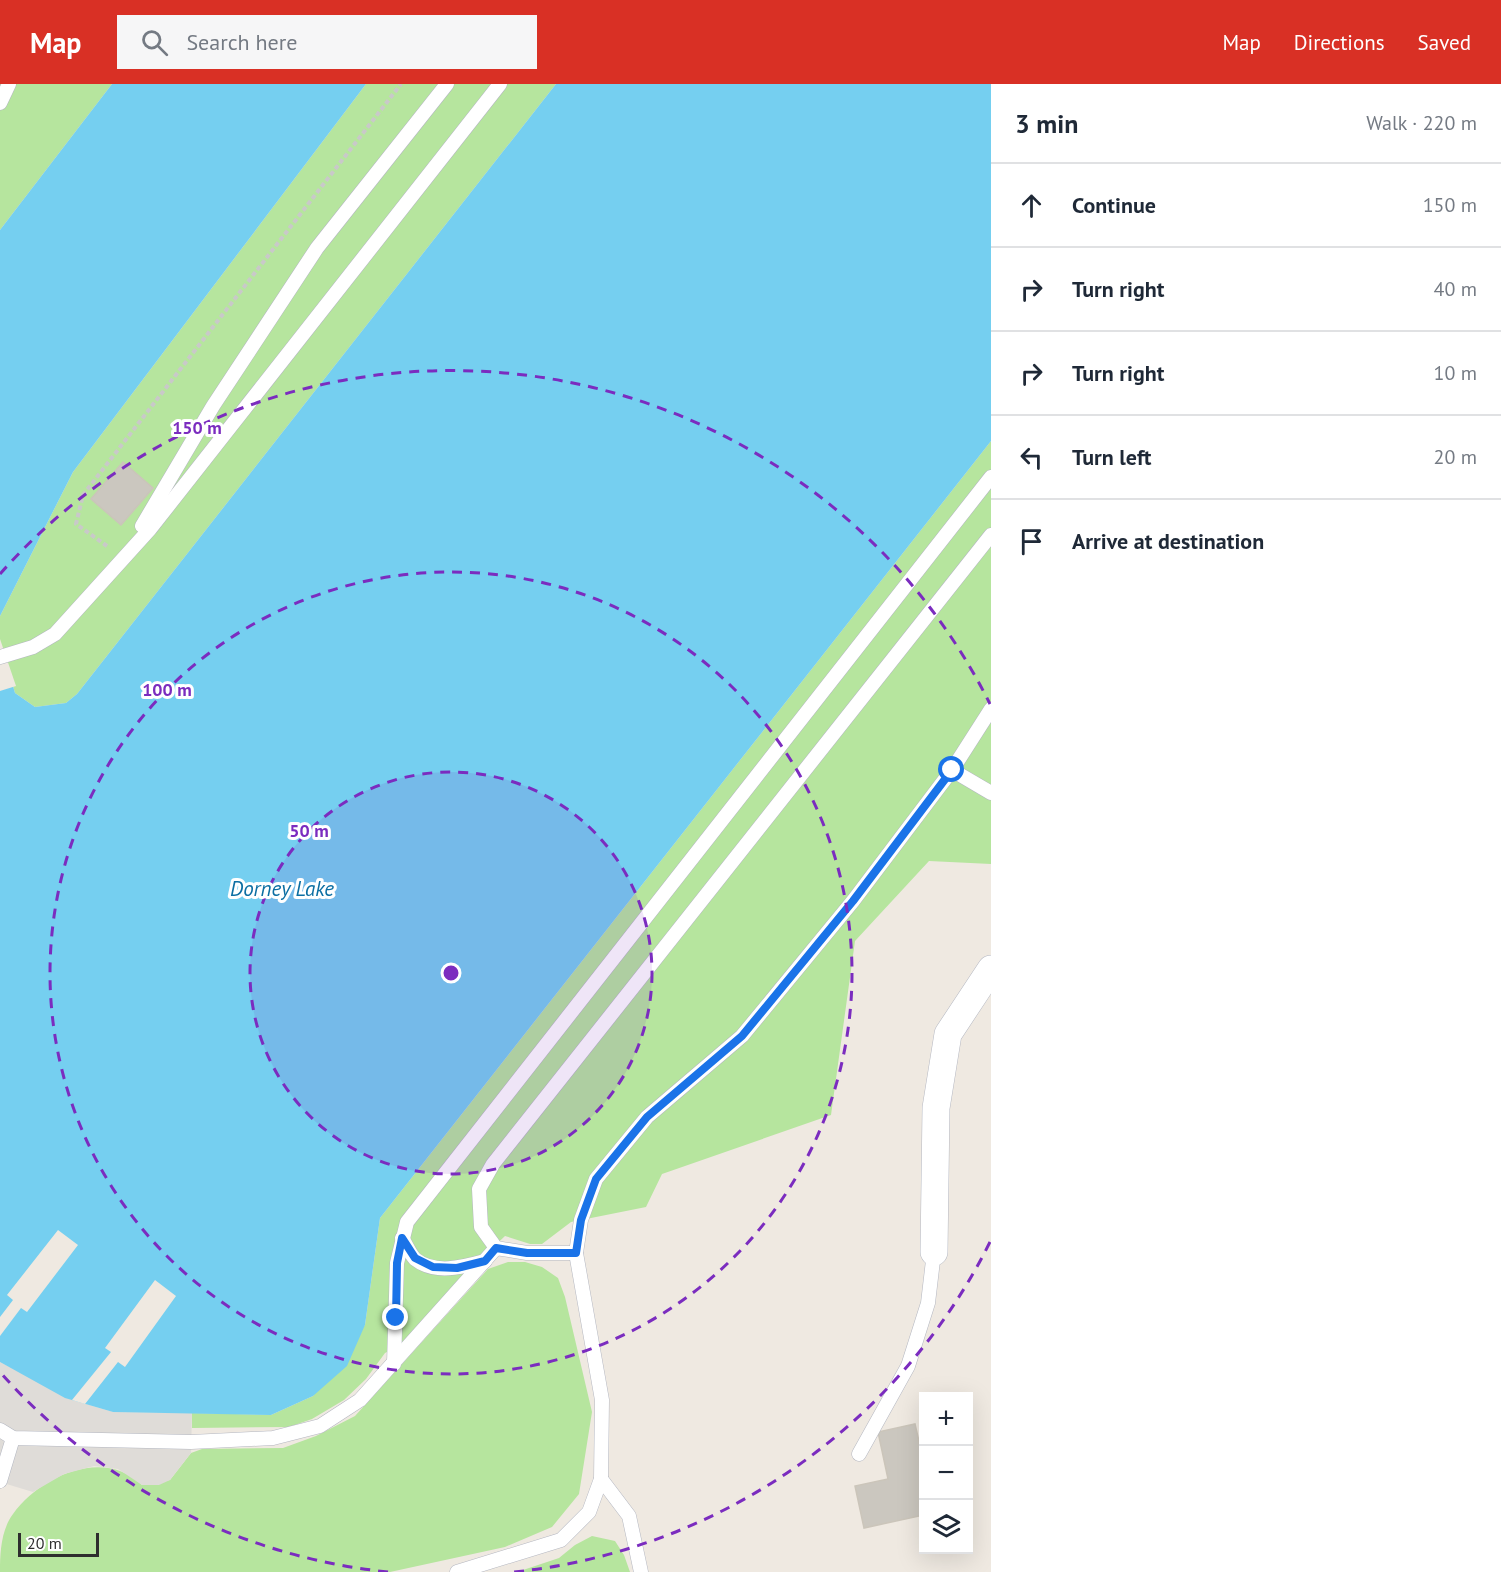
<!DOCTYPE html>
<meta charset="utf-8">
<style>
:root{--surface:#fff;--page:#f6f6f7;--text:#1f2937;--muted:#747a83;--line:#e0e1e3;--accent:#d93025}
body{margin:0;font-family:"PT Sans",sans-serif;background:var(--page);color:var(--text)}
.controls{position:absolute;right:18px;bottom:18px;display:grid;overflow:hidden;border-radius:0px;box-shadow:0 6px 24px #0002}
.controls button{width:54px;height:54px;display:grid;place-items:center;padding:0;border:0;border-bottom:2px solid var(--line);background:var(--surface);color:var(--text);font:30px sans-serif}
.scale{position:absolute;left:18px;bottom:15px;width:81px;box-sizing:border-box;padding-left:6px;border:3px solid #2e2e2e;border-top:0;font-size:16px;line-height:21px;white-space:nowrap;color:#2e2e2e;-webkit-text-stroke:4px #fff;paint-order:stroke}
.stop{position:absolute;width:18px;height:18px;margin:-14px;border:4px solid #1a73e8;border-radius:50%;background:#fff}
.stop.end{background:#1a73e8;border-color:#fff;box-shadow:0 2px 6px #0008}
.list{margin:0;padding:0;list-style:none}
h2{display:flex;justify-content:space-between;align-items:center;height:78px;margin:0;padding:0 24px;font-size:26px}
h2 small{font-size:20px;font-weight:400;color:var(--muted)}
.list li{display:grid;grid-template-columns:39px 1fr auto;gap:18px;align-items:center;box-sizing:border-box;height:84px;padding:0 24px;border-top:2px solid var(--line)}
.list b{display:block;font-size:22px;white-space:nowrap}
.list em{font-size:20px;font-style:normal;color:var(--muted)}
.icon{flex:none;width:33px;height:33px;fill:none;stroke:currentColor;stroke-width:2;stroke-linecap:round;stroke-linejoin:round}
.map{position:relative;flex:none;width:991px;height:1488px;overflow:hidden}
header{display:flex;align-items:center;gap:36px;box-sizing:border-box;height:84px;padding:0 30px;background:var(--accent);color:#fff}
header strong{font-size:28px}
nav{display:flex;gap:33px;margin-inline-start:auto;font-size:21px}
.search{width:420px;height:54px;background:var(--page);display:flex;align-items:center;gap:15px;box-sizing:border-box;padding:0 21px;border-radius:0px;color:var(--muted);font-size:22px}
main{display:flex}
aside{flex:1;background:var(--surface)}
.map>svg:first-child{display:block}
.green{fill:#b6e59e}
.plaza{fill:#dfdcd8}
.water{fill:#75cff0}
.pier{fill:#efe9e1}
.building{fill:#cbc7bf;stroke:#cbc5ba;stroke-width:1.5}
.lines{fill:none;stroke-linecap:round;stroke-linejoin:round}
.lane-casing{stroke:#b4b7c1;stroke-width:15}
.street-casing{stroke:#b4b7c1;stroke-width:28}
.path{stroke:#c9c9c9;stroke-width:4;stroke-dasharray:4.5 3;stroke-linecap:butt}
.lane{stroke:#fff;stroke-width:14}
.street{stroke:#fff;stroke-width:27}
.route{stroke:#1a73e8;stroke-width:8}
.ring{fill:none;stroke:#7b2cbf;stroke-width:3;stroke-dasharray:10 8}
.labels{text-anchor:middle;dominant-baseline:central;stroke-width:6;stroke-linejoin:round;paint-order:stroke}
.water-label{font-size:21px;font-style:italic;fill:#0d6fa3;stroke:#fff}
.centre{fill:#7b2cbf;stroke:#fff;stroke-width:3}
.ring-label{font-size:18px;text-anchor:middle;font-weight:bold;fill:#7b2cbf;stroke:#fff;stroke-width:6;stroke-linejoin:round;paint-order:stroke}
</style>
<header>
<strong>Map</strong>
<div class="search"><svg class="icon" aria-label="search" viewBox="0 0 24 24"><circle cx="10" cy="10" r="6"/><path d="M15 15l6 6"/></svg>Search here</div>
<nav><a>Map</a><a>Directions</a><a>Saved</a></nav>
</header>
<main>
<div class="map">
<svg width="991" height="1488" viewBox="0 0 991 1488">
<rect width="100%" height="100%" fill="#efe9e1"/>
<g class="green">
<path d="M0,0H112L0,146Z"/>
<path d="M366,0H556L77,610L66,619L35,623L15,609L0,558V532L73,388Z"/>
<path d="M991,357V780L929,777L855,857L831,1031L662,1090L646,1123L571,1138L542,1160H530L505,1152L458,1197L402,1260L385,1269L366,1295L344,1316L312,1335L289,1343L192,1344V1329L271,1331L313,1312L365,1241L380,1134Z"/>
<path d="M508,1178H525L542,1183L558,1194L565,1213L592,1328L579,1410L552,1443L505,1463L390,1488H0C0,1469 1,1446 13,1430C40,1392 104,1363 142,1401L170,1396L191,1369L202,1365L283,1364L316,1352L355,1332L488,1185Z"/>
<path d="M592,1452L615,1457L624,1471L630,1488H517L559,1474L575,1461Z"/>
</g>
<path class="plaza" d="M0,1278L72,1316L113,1328L192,1329L191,1369L170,1396L159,1401H142L118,1385L94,1382L64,1390L33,1408L0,1398Z"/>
<g class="water">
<path d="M112,0H366L73,388L0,532V146Z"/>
<path d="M556,0H991V357L380,1134L365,1241L347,1282L313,1312L271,1331L113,1328L65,1314L0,1278V558L15,609L35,623L66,619L77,610Z"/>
</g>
<g class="pier">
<path d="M0,555L16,602L0,607Z"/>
<path d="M58,1146L78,1161L27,1228L21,1224L0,1252V1233L13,1216L7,1211Z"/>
<path d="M155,1196L176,1212L125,1283L118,1278L85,1320L72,1316L111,1268L105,1264Z"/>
</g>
<g class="building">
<path d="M123,378L153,404L121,441L91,415Z"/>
<path d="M915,1340L924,1379V1431L864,1444L855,1402L888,1395L878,1348Z"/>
</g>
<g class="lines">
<defs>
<g id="lane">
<path d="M0,19L9,0"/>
<path d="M142,442L213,322L317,164L447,0"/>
<path d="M0,573L33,563L55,550L150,445L500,0"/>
<path d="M952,686L991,709"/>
<path d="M402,1154C406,1160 410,1170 415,1175C435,1191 463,1183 485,1177"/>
<path d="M576,1169H527L496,1164L481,1143L479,1105L493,1080L991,451"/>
<path d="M394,1280L397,1179L407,1138L991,393"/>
<path d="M0,1346L13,1354L191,1358L273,1354L320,1342L360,1316L496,1164"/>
<path d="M859,1370L908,1282L928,1219L934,1168"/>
<path d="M601,1395L629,1432L641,1488"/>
<path d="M0,1397L13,1354"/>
<path d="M457,1488L561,1456L589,1428L601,1395L602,1316L576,1169L581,1136L596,1095L647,1033L742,952L853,817L952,686L991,625"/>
</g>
<path id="street" d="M934,1168L936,1024L948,950L991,885"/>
</defs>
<use href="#lane" class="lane-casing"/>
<use href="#street" class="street-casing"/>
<path class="path" d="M107,462L76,440L83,411L401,0"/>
<use href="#lane" class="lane"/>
<use href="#street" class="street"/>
</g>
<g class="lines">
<path class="route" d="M396,1234L397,1179L402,1154L415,1174L433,1183L457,1184L485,1177L496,1164L527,1169H576L581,1136L596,1095L647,1033L742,952L853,817L952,686"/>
</g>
<circle cx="451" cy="889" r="201" fill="#7b2cbf" fill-opacity=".12"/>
<g class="ring">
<circle cx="451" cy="889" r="201"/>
<circle cx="451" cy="889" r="401"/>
<path d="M990 1158A602 602 0 0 1 514 1488M388 1488A602 602 0 0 1 0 1288M0 490A602 602 0 0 1 990 620"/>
</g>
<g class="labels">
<g class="water-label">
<text x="282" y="804">Dorney Lake</text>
</g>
</g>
<circle cx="451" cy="889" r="9" class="centre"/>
<g class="ring-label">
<text x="197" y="350">150 m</text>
<text x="167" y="612">100 m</text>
<text x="309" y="753">50 m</text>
</g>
</svg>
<div class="controls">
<button>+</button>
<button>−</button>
<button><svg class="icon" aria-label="layers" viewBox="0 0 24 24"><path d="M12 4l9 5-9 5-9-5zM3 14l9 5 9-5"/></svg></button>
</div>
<div class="scale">20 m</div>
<div class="stop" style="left:952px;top:686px"></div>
<div class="stop end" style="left:396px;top:1234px"></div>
</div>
<aside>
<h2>3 min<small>Walk · 220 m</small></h2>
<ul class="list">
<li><svg class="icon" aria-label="ahead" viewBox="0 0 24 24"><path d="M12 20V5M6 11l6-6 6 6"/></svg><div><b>Continue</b></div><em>150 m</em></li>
<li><svg class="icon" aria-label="right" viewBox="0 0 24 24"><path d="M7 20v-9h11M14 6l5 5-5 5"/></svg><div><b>Turn right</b></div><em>40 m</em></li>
<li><svg class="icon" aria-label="right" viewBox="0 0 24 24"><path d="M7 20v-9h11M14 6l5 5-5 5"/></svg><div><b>Turn right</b></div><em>10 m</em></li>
<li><svg class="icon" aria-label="left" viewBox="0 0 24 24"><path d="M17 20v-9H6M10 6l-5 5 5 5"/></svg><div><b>Turn left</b></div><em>20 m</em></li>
<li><svg class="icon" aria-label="arrive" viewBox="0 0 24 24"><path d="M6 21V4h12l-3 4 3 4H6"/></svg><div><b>Arrive at destination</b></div></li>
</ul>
</aside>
</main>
